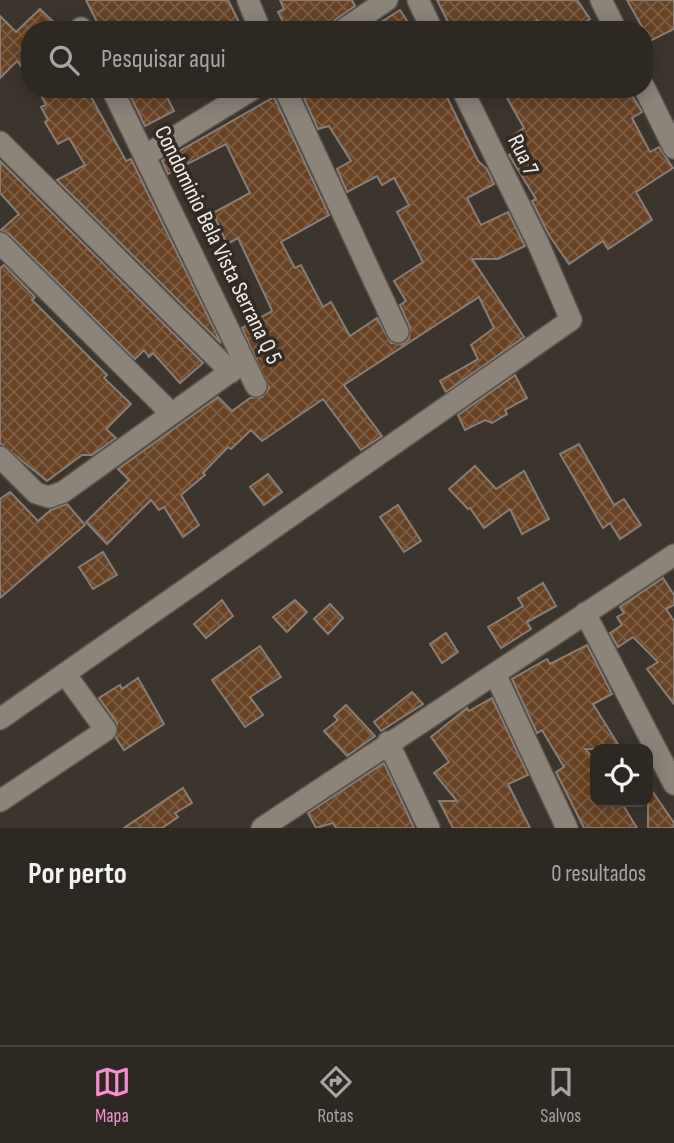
<!DOCTYPE html>
<html lang="pt">
<style>
:root{--surface:#2d2822;--page:#39342f;--text:#f1f3f6;--muted:#a7a6a5;--line:#484440;--accent:#f690cf}
body{margin:0;font-family:"Sofia Sans Condensed",sans-serif;background:var(--page);color:var(--text)}
.controls{position:absolute;right:21px;bottom:21px;display:grid;overflow:hidden;border-radius:14px;box-shadow:0 4px 18px #0003}
.controls button{width:63px;height:63px;display:grid;place-items:center;padding:0;border:0;border-bottom:2px solid var(--line);background:var(--surface);color:var(--text);font:35px sans-serif}
.list{margin:0;padding:0;list-style:none}
h2{display:flex;justify-content:space-between;align-items:center;height:91px;margin:0;padding:0 28px;font-size:30px}
h2 small{font-size:23px;font-weight:400;color:var(--muted)}
.icon{flex:none;width:38px;height:38px;fill:none;stroke:currentColor;stroke-width:2;stroke-linecap:round;stroke-linejoin:round}
.map{position:relative;flex:none;width:674px;height:828px;overflow:hidden}
.search{position:absolute;background:var(--surface);box-shadow:0 4px 18px #0003;left:21px;right:21px;top:21px;height:77px;display:flex;align-items:center;gap:18px;box-sizing:border-box;padding:0 24px;border-radius:28px;color:var(--muted);font-size:26px}
.sheet{height:217px;background:var(--surface)}
nav{display:flex;justify-content:space-around;align-items:center;box-sizing:border-box;height:98px;border-top:2px solid var(--line);background:var(--surface);font-size:19px;color:var(--muted)}
nav a{display:grid;justify-items:center;gap:4px}
nav .on{color:var(--accent)}
.map>svg:first-child{display:block}
.building{fill:url(#building-cross-hatch);stroke:#897e76;stroke-width:2}
.lines{fill:none;stroke-linecap:round;stroke-linejoin:round}
.minor-casing{stroke:#59534c;stroke-width:24}
.minor{stroke:#8c8379;stroke-width:21}
.labels{text-anchor:middle;dominant-baseline:central;stroke-width:7;stroke-linejoin:round;paint-order:stroke}
.street-label{font-size:23px;fill:#f1ede7;stroke:#322b23}
</style>
<div class="map">
<svg width="674" height="828" viewBox="0 0 674 828">
<defs>
<pattern id="building-cross-hatch" width="8" height="8" patternUnits="userSpaceOnUse" patternTransform="scale(1.75)"><rect width="8" height="8" fill="#684223"/><path d="M0 0l8 8M0 8l8-8" fill="none" stroke="#7e5e43"/></pattern>
</defs>
<rect width="100%" height="100%" fill="#3c352d"/>
<g class="building">
<path d="M86,0H228L243,30H101Z"/>
<path d="M280,0H352L355,6L335,20L330,30H287L278,12L284,9Z"/>
<path d="M437,0H577L590,19L572,30H544L537,20L522,30H452Z"/>
<path d="M627,0H674V29L650,41Z"/>
<path d="M40,9L62,30H30V78L17,61L0,78V16L16,32Z"/>
<path d="M400,10L413,30H367L370,29Z"/>
<path d="M38,89H78L83,98L89,93L126,161L131,159L221,343L57,180L85,165L69,138L58,144L45,122L48,120L41,107L46,105Z"/>
<path d="M127,89H163L174,111L145,126Z"/>
<path d="M300,89H396L400,97L413,89H443L478,161L487,169L494,184L467,198L481,225L508,212L525,246L498,259H472L524,337L446,392L440,381L478,359L471,345L494,328L479,297L344,385L382,436L361,450L323,399L262,441L251,430L231,449L228,447L203,473L205,475L181,495L199,525L183,537L164,507L159,510L151,500L107,544L86,522L129,480L118,469L218,397L232,411L250,398L262,397L269,388L242,328L272,311L271,308L238,238L227,244L213,213L250,193L226,144L168,174L162,161L274,97L329,215L281,242L295,268L301,265L323,307L331,302L350,336L377,318L391,343L403,344L409,339L410,327L400,305L406,301L394,281L423,262L397,212L409,205L394,178L382,185L377,176L347,192L337,169L351,161L329,126L318,129Z"/>
<path d="M502,89H628L642,112L632,118L650,152L659,147L673,168L636,192L652,220L608,249L603,241L569,264L549,235L532,201L536,199L509,155L513,153L506,140L524,128Z"/>
<path d="M0,161L203,363L180,383L153,353L149,357L144,350L135,359L9,234L1,230L19,214L0,193Z"/>
<path d="M4,265L35,297L32,300L107,375L104,378L131,404L106,429L116,438L92,455H82L47,481L0,443V268Z"/>
<path d="M515,375L527,398L505,410L507,414L492,423L485,420L465,430L458,415Z"/>
<path d="M579,444L614,505L624,499L641,525L620,539L610,523L603,528L560,454Z"/>
<path d="M475,466L496,489L524,471L549,519L522,534L510,509L484,528L470,508L468,509L449,489Z"/>
<path d="M268,474L282,492L264,505L250,487Z"/>
<path d="M10,492L38,521L51,510L67,504L85,525L0,598V499Z"/>
<path d="M398,505L421,541L404,552L380,517Z"/>
<path d="M103,552L117,575L93,589L79,567Z"/>
<path d="M663,578L674,595V605L666,609L674,621V704L647,669L658,662L633,637L618,647L610,633L622,625L617,617L624,613L620,607Z"/>
<path d="M543,583L556,606L527,622L531,629L501,648L488,627L523,606L518,598Z"/>
<path d="M222,600L233,616L206,638L194,624Z"/>
<path d="M295,600L307,612L287,632L273,617Z"/>
<path d="M330,604L343,618L328,634L314,619Z"/>
<path d="M446,633L458,652L442,663L430,644Z"/>
<path d="M587,645L612,694L593,704L621,749H585L595,760V802H621L637,828H584L556,772L564,767L542,730L537,733L512,679L547,659L550,664Z"/>
<path d="M260,646L281,677L250,697L263,715L245,727L212,680Z"/>
<path d="M138,678L164,724L124,750L116,738L117,723L99,698L120,685L122,689Z"/>
<path d="M412,692L423,704L381,731L374,722Z"/>
<path d="M492,698L528,775L508,784L530,828H453L439,801H457L434,773L449,762L431,737L467,708L469,711Z"/>
<path d="M346,705L375,736L347,756L324,731L338,720L334,716Z"/>
<path d="M384,763L414,828H336L333,823L316,828L308,813Z"/>
<path d="M648,785L674,823V828H648Z"/>
<path d="M183,788L192,803L175,813L178,817L162,828H124Z"/>
</g>
<g class="lines">
<defs>
<g id="minor">
<path d="M248,0L260,30"/>
<path d="M418,0L432,30"/>
<path d="M601,0L616,30"/>
<path d="M81,28L82,30"/>
<path d="M343,30L387,0"/>
<path d="M644,87L674,148"/>
<path d="M112,89L256,386"/>
<path d="M285,89L398,332"/>
<path d="M0,142L231,372"/>
<path d="M146,155L253,89"/>
<path d="M0,243L170,412"/>
<path d="M0,457L36,493L49,497L63,492L241,364"/>
<path d="M585,613L674,784"/>
<path d="M495,674L567,828"/>
<path d="M0,719L571,320L538,243L462,89"/>
<path d="M388,742L429,828"/>
<path d="M0,801L106,730L65,674"/>
<path d="M262,828L674,555"/>
</g>
</defs>
<use href="#minor" class="minor-casing"/>
<use href="#minor" class="minor"/>
</g>
<g class="labels">
<g class="street-label">
<text transform="translate(523 155) rotate(64)">Rua 7</text>
<text transform="translate(218 245) rotate(64)">Condominio Bela Vista Serrana Q 5</text>
</g>
</g>
</svg>
<div class="controls">
<button><svg class="icon" aria-label="locate" viewBox="0 0 24 24"><circle cx="12" cy="12" r="6"/><path d="M12 2v4M12 18v4M2 12h4M18 12h4"/></svg></button>
</div>
<div class="search"><svg class="icon" aria-label="search" viewBox="0 0 24 24"><circle cx="10" cy="10" r="6"/><path d="M15 15l6 6"/></svg>Pesquisar aqui</div>
</div>
<section class="sheet">
<h2>Por perto<small>0 resultados</small></h2>
<ul class="list">
</ul>
</section>
<nav>
<a class="on"><svg class="icon" aria-label="map" viewBox="0 0 24 24"><path d="M3 6l6-2 6 2 6-2v14l-6 2-6-2-6 2zM9 4v14M15 6v14"/></svg>Mapa</a>
<a><svg class="icon" aria-label="directions" viewBox="0 0 24 24"><path d="M12 3l9 9-9 9-9-9zM9 14v-3h6M13 9l2 2-2 2"/></svg>Rotas</a>
<a><svg class="icon" aria-label="saved" viewBox="0 0 24 24"><path d="M7 4h10v16l-5-4-5 4z"/></svg>Salvos</a>
</nav>
